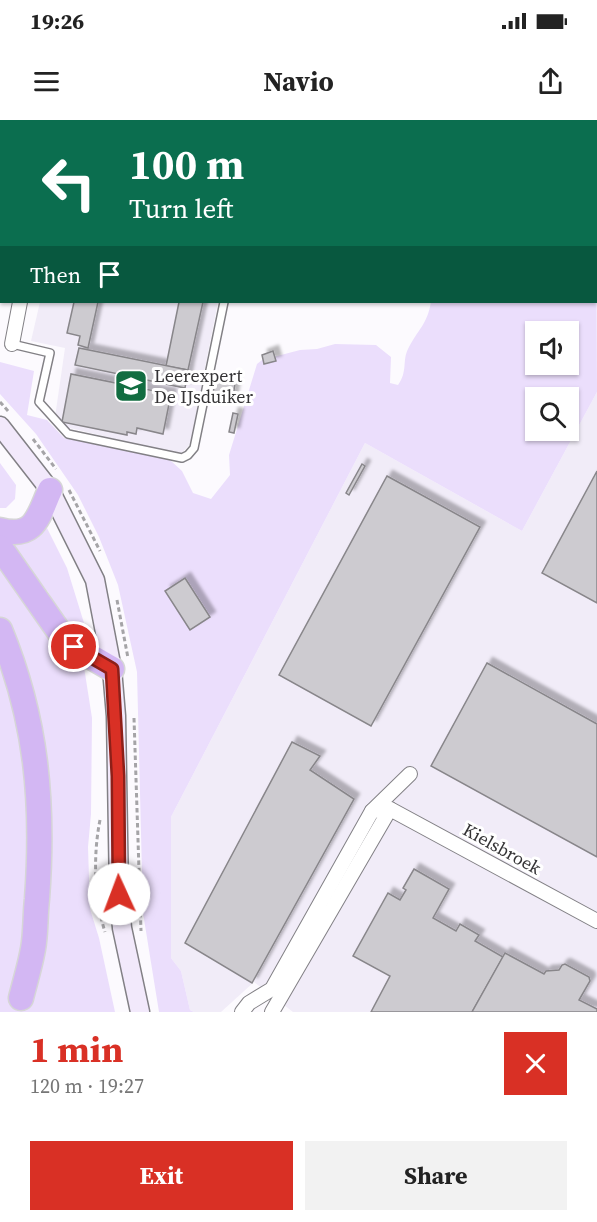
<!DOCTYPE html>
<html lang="en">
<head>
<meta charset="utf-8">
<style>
  :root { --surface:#fff; --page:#f2f2f2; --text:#222; --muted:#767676; --accent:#d93025 }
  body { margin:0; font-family:"Source Serif 4",serif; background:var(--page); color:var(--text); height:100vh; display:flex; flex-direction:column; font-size:22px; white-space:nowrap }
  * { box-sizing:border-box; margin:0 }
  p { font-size:20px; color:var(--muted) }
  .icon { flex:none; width:33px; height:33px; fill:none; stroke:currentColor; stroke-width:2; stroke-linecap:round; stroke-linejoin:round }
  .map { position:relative; height:892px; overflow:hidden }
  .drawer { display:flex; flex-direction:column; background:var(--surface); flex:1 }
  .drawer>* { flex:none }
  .guide { position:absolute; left:0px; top:0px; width:597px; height:183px; box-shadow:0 2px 4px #0004; background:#0b6e4f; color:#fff; overflow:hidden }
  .buttons { position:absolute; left:525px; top:201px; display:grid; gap:12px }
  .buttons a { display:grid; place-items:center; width:54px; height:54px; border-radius:0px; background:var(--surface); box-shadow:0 2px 4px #0004; font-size:30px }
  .pin { position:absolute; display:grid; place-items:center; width:51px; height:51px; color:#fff; margin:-26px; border:3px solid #fff; border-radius:50%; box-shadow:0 2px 6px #0007 }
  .me { position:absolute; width:66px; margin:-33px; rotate:358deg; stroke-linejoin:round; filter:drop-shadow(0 0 4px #0008) }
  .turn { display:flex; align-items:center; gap:21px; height:126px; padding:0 30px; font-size:27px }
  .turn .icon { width:78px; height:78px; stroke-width:2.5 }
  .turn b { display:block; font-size:42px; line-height:51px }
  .then { display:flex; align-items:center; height:57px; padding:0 30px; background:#0003; gap:12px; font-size:22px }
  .round { display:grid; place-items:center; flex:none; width:63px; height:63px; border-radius:0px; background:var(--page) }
  .head { display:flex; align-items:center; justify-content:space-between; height:102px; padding:0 30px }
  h1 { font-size:36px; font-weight:700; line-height:45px; color:var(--accent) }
  .action { display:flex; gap:12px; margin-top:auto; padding:12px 30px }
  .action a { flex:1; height:69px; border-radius:0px; background:var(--accent); color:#fff; font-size:24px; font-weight:700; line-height:69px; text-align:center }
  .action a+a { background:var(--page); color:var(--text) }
  .status { display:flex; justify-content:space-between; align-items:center; height:42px; padding:0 30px; background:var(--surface); direction:ltr }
  .status svg { height:16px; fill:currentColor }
  header { display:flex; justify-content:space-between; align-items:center; height:78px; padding:0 30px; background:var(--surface); font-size:27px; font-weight:700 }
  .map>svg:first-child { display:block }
  .built { fill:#f1ecf8 }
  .green { fill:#ebdefc; fill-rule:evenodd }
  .building { fill:#cdcbd0; stroke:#88868a; stroke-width:1.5; filter:url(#shadow) }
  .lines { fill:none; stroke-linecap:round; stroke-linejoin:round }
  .lane-casing { stroke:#828085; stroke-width:10 }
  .street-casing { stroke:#828085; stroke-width:16 }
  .secondary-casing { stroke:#828085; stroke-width:21 }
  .highway-casing { stroke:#d6d6d7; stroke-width:27 }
  .path { stroke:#a5a4a7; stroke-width:3; stroke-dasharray:4.5 3; stroke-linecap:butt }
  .lane { stroke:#fff; stroke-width:7 }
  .street { stroke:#fff; stroke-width:14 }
  .secondary { stroke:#f2e9fb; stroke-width:18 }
  .highway { stroke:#d3b7f3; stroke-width:24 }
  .route-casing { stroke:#8d1f18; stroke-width:15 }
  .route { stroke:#d93025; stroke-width:10 }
  .labels { text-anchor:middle; stroke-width:6; stroke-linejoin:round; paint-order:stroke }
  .poi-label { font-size:18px; fill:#343335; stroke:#fff; text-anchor:start }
  .street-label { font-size:18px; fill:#343335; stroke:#fff }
</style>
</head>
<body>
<div class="status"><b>19:26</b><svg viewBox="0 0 49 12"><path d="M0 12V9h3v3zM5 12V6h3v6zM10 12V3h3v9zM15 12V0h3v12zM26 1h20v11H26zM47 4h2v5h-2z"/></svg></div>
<header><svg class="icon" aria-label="menu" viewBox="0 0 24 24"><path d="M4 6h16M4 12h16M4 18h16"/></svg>Navio<svg class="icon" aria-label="share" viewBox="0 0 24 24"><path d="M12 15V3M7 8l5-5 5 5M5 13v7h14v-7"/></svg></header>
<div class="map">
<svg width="597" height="892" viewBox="0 0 597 892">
  <defs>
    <filter id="shadow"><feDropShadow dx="5.5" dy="-5.5" stdDeviation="1.5" flood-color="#0004"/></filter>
  </defs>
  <rect width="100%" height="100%" fill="#fcfafe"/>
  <!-- built -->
  <g class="built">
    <polygon points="40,182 218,182 190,324 180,335 54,304 65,228 31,221"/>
    <polygon points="597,272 597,892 293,892 254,862 221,892 194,892 190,890 181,851 171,838 171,697 365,323 522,411"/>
  </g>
  <!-- green -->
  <g class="green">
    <path d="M596,61L597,272L522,411L365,323L171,697V838L181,851L190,890L194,892H159L143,793L137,552L118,465L99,417L78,375L36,314L0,274V242L34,251L27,295L47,300L64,318L170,340L182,351L193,373L211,379L230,355L229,335L257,244L262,240L300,230L317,229L335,224L376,225L391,237L390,263L398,265C408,251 402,241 408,229C418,209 427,205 431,182H596ZM536,212H568V244H536ZM536,278H568V310H536Z"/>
    <polygon points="0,343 16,365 15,379 6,388 0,388"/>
    <polygon points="47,408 67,448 84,503 81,511 76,511 67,505 48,472 12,426 40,416"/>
    <polygon points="0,447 50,522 84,547 92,598 91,694 88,727 90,789 99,818 115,892 0,892"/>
  </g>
  <!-- building -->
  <g class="building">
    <polygon points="0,0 16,0 2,2 1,144"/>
    <polygon points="215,0 304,0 311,2 214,2"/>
    <polygon points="534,0 597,0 597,27 596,2 533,2"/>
    <polygon points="74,182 98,182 88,228 78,225 80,216 67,213"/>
    <polygon points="179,182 203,182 188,250 166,246"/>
    <polygon points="79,228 188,250 185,268 146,260 144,269 171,274 163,314 137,308 136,314 127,312 127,315 62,302 71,254 136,267 138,258 75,245"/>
    <polygon points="273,231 276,241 264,244 262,235"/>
    <polygon points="215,261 235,264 232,283 212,280"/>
    <polygon points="233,293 238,294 234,313 229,312"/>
    <polygon points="362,344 365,346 349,375 346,373"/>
    <polygon points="597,351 597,483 542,453"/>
    <polygon points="387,356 480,407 371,606 279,555"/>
    <polygon points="185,458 210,497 190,510 165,471"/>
    <polygon points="487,543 597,604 597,737 431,646"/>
    <polygon points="292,622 320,636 310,650 354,679 252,863 185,823"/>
    <polygon points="414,749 449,769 433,798 456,811 460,804 479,815 475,821 503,837 472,892 371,892 390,856 353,836 388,773 400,780 406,770 403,768"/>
    <polygon points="505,833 544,854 546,851 559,850 562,845 565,844 589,857 590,861 579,880 597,889 597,892 472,892"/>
  </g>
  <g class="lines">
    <defs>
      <g id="lane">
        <polyline points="0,161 2,162"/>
        <polyline points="12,224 50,233 39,282 68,314 182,338 188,335 194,328 224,182"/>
      </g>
      <g id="street">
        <polyline points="432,0 433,2"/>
        <polyline points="56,2 57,0"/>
        <polyline points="12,224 20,182"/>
        <polyline points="372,691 390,689 597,801"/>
        <polyline points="242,892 249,883 272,869 372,691 410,654"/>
        <polyline points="272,892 390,689"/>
      </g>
      <polyline id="secondary" points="0,306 50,370 95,460 112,549 116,596 119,774 122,808 140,892"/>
      <g id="highway">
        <path d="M0,410C35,419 38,397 50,370"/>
        <polyline points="0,427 60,513 74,527 112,549"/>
        <path d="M0,510C37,600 44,683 37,779C35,796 36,813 33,829C30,846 25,862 21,878"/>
      </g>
    </defs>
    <!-- lane casing -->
    <use href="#lane" class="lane-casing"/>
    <!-- street casing -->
    <use href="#street" class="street-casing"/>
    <!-- secondary casing -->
    <use href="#secondary" class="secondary-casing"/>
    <!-- highway casing -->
    <use href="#highway" class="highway-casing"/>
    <!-- path -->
    <g class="path">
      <polyline points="0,282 9,292"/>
      <polyline points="33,319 56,349"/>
      <polyline points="69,370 100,431"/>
      <polyline points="117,480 128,538"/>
      <polyline points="134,598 141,811"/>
      <path d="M100,700C93,735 94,777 105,812"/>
    </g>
    <!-- lane -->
    <use href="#lane" class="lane"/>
    <!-- street -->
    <use href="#street" class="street"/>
    <!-- secondary -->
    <use href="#secondary" class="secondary"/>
    <!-- highway -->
    <use href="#highway" class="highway"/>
  </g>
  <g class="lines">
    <defs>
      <polyline id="route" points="74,527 112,549 118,656 119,774"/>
    </defs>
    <!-- route casing -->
    <use href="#route" class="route-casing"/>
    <!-- route -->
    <use href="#route" class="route"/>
  </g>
  <!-- icons -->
  <defs>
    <symbol id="school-square" viewBox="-11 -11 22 22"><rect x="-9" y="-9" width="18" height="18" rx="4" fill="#126d41" stroke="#fff"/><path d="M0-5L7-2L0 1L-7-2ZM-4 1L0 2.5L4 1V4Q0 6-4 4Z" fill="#fff"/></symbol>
  </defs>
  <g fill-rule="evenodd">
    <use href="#school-square" x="112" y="247" width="38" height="38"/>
  </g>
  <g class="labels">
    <!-- poi labels -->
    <g class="poi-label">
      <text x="154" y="262">Leerexpert<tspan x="154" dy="21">De IJsduiker</tspan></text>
    </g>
    <!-- street labels -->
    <g class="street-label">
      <text transform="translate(502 729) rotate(29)" y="6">Kielsbroek</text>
    </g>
  </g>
</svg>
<div class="buttons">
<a><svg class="icon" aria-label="sound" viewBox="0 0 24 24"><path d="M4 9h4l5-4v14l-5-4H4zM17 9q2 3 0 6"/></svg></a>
<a><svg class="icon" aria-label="search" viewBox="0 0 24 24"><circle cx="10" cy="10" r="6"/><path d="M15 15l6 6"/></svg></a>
</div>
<div class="pin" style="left:74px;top:527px;background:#d93025"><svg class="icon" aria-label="arrive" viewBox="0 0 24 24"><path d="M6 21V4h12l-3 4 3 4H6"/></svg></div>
<svg class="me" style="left:119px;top:774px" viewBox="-20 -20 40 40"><circle r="19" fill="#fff"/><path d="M0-13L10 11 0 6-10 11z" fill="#d93025"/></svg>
<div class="guide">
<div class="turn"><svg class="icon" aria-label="left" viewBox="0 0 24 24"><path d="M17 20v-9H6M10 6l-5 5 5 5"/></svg><div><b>100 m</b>Turn left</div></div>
<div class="then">Then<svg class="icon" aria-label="arrive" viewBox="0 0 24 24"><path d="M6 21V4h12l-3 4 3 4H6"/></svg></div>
</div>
</div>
<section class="drawer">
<div class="head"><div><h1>1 min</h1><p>120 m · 19:27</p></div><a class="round" style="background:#d93025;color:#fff"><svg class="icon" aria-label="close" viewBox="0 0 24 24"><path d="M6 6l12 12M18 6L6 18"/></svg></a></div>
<div class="action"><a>Exit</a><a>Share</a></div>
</section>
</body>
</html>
